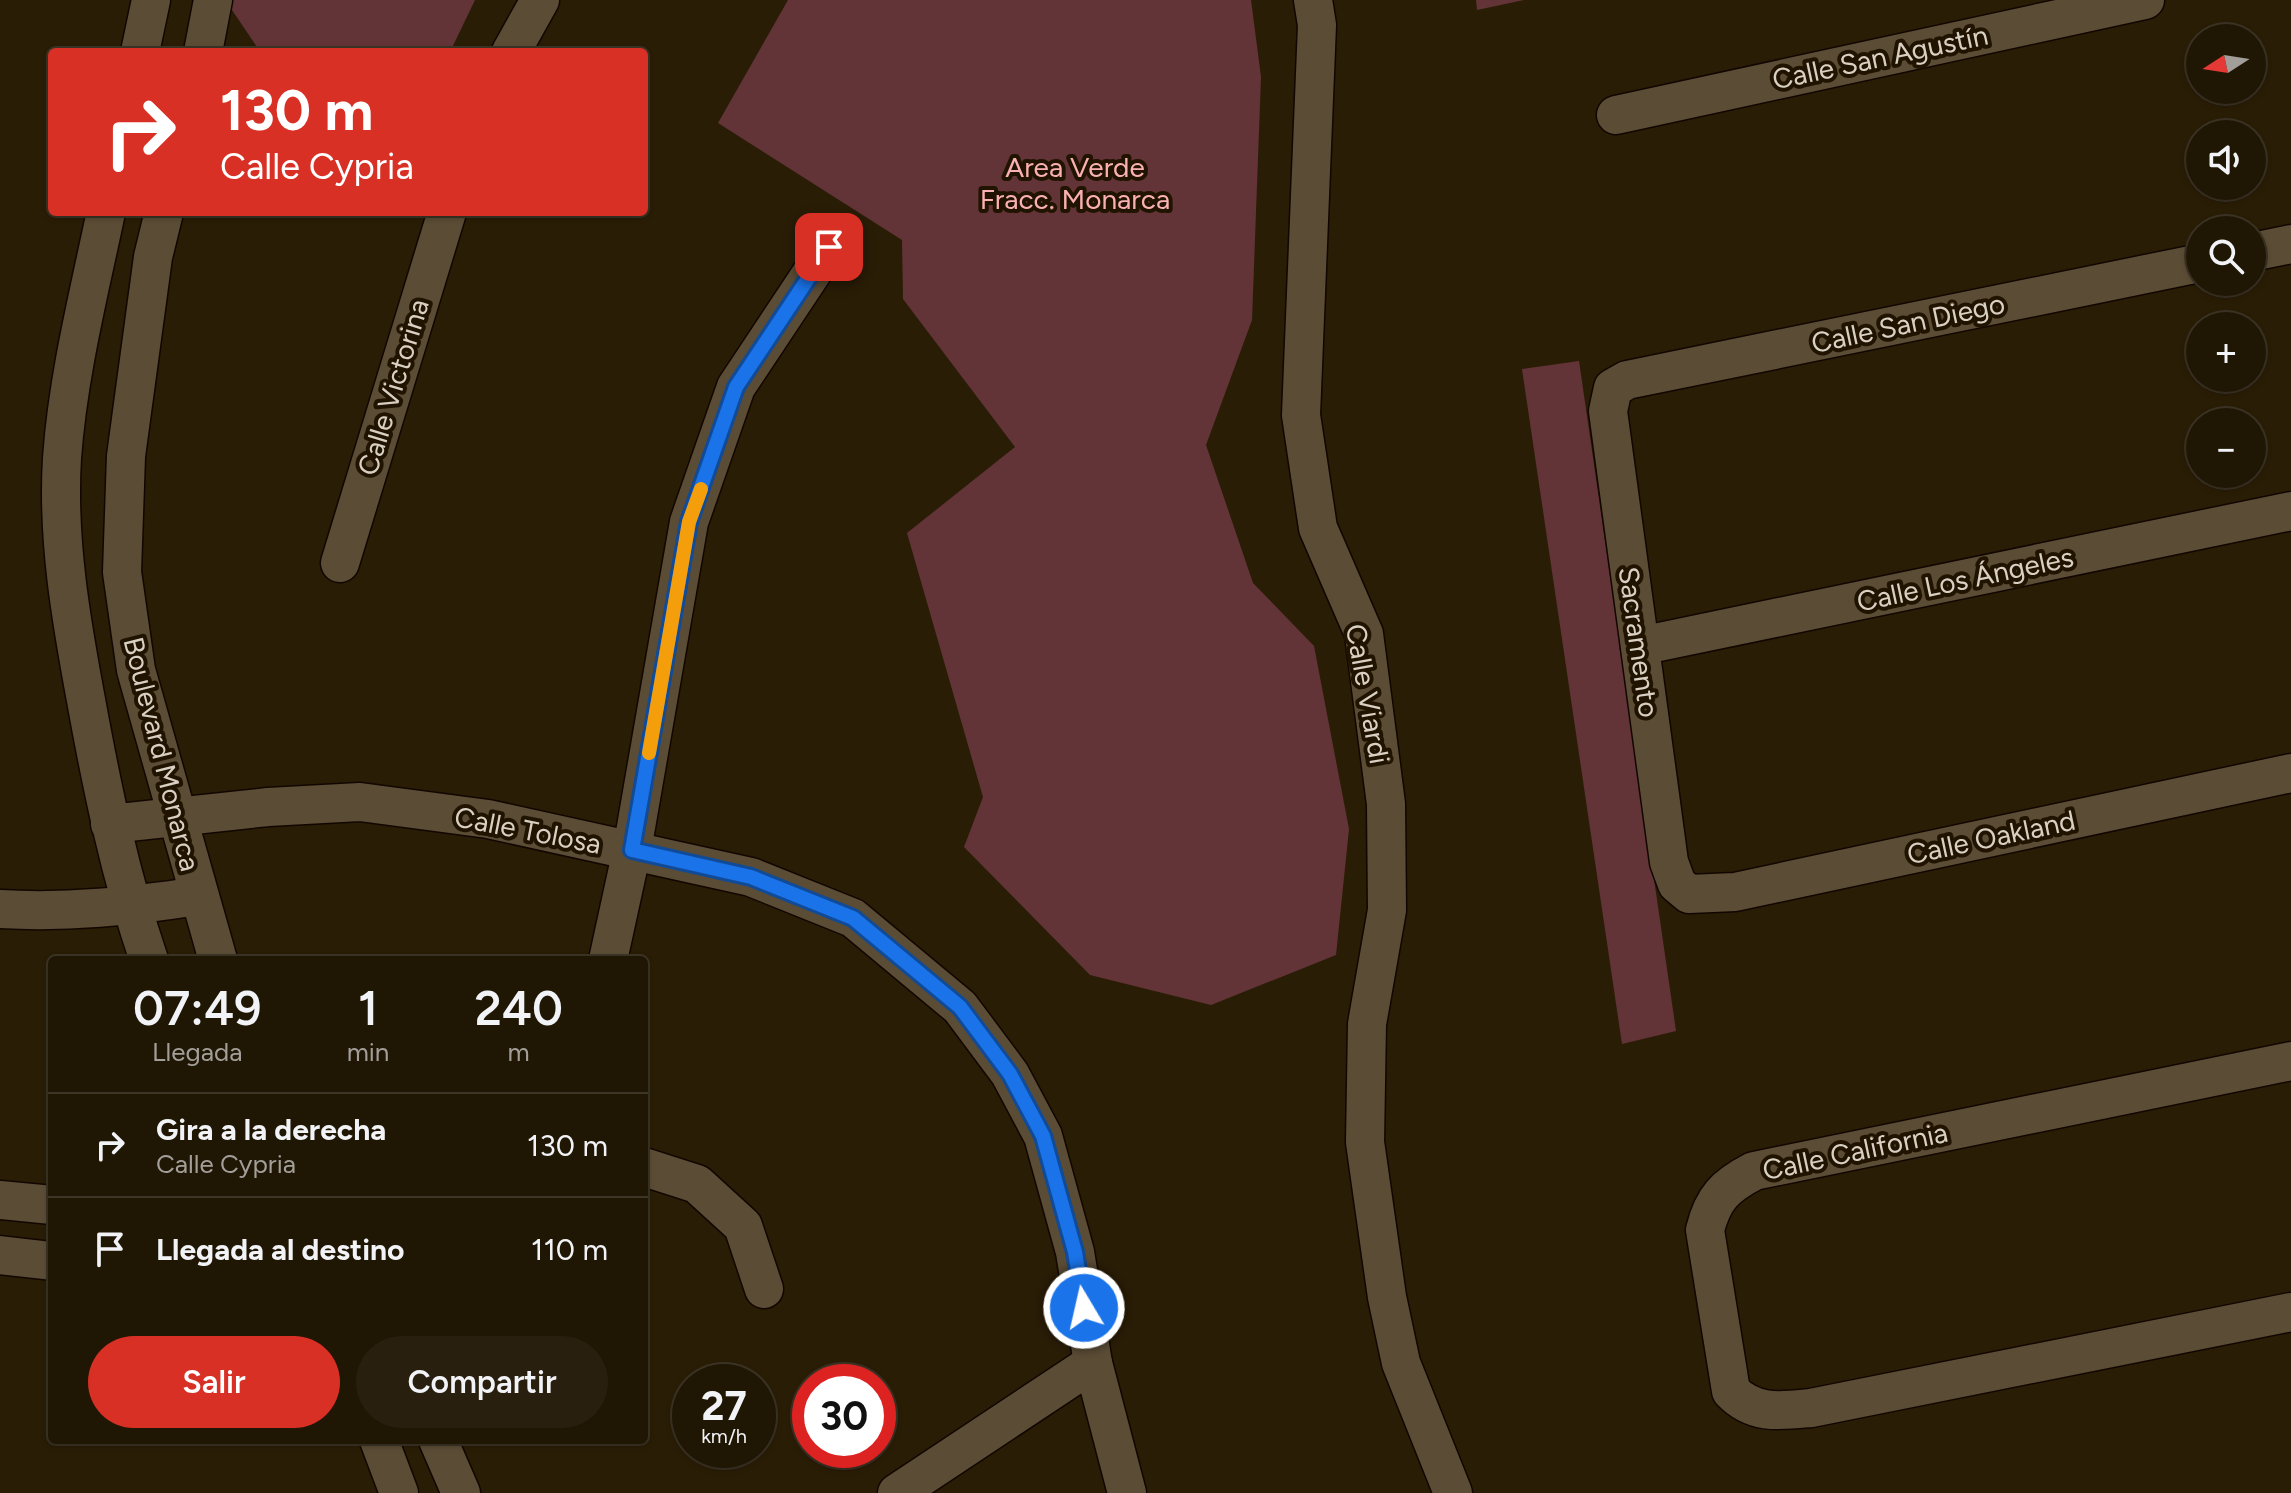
<!DOCTYPE html>
<html lang="es">
<head>
<meta charset="utf-8">
<style>
  :root { --surface:#201604; --page:#281f0e; --text:#f1f3f6; --muted:#a29f9a; --line:#3d3526; --accent:#d93025 }
  body { margin:0; font-family:Figtree,sans-serif; background:var(--page); color:var(--text); height:100vh; display:flex; flex-direction:column; font-size:30px; white-space:nowrap }
  * { box-sizing:border-box; margin:0 }
  p { font-size:26px; color:var(--muted) }
  .icon { flex:none; width:44px; height:44px; fill:none; stroke:currentColor; stroke-width:2; stroke-linecap:round; stroke-linejoin:round }
  .map { position:relative; flex:1; overflow:hidden }
  .sheet { position:absolute; left:48px; top:956px; width:600px; height:488px; display:flex; flex-direction:column; background:var(--surface); border-radius:8px; box-shadow:0 2px 6px #0004,0 0 0 2px var(--line) }
  .sheet>* { flex:none }
  .hud { position:absolute; left:48px; top:48px; width:600px; height:168px; border-radius:8px; box-shadow:0 2px 6px #0004,0 0 0 2px var(--line); background:#d93025; color:#fff; overflow:hidden }
  .needle { width:52px; rotate:258deg }
  .buttons { position:absolute; left:2186px; top:24px; display:grid; gap:16px }
  .buttons a { display:grid; place-items:center; width:80px; height:80px; border-radius:50%; background:var(--surface); box-shadow:0 2px 6px #0004,0 0 0 2px var(--line); font-size:40px }
  .speed { position:absolute; left:672px; top:1364px; display:flex; gap:16px; font-size:40px; font-weight:700; text-align:center }
  .speed>* { display:grid; place-content:center; width:104px; height:104px; border-radius:50%; background:var(--surface); box-shadow:0 2px 6px #0004,0 0 0 2px var(--line); line-height:1 }
  .speed small { font-size:20px; font-weight:400 }
  .speed .limit { border:12px solid #d22; background:#fff; color:#111 }
  .pin { position:absolute; display:grid; place-items:center; width:68px; height:68px; color:#fff; margin:-34px; border-radius:16px; box-shadow:0 4px 12px #0006 }
  .me { position:absolute; width:88px; margin:-44px; rotate:351deg; stroke-linejoin:round; filter:drop-shadow(0 0 6px #0008) }
  .turn { display:flex; align-items:center; gap:28px; height:168px; padding:0 40px; font-size:36px }
  .turn .icon { width:104px; height:104px; stroke-width:2.5 }
  .turn b { display:block; font-size:56px; line-height:68px }
  .eta { display:flex; justify-content:space-evenly; align-items:center; height:136px; text-align:center }
  .eta b { font-size:48px; font-weight:600; line-height:56px }
  .action { display:flex; gap:16px; margin-top:auto; padding:16px 40px }
  .action a { flex:1; height:92px; border-radius:48px; background:var(--accent); color:#fff; font-size:32px; font-weight:600; line-height:92px; text-align:center }
  .action a+a { background:var(--page); color:var(--text) }
  ul { padding:0; list-style:none }
  li { display:flex; align-items:center; gap:24px; height:104px; padding:0 40px; border-top:2px solid var(--line) }
  li div { flex:1 }
  li b { display:block; font-size:30px }
  li em { font-style:normal }
  .map>svg:first-child { display:block }
  .green { fill:#633437 }
  .lines { fill:none; stroke-linecap:round; stroke-linejoin:round }
  .minor-casing { stroke:#120700; stroke-width:41 }
  .minor { stroke:#5b4c35; stroke-width:38 }
  .route-casing { stroke:#114b97; stroke-width:20 }
  .route { stroke:#1a73e8; stroke-width:14 }
  .slow { stroke:#f59e0b; stroke-width:14 }
  .labels { text-anchor:middle; stroke-width:8; stroke-linejoin:round; paint-order:stroke }
  .street-label { font-size:28px; fill:#d9d0c3; stroke:#201400 }
  .park-label { font-size:28px; fill:#fbb0b3; stroke:#201400 }
</style>
</head>
<body>
<div class="map">
<svg width="2291" height="1493" viewBox="0 0 2291 1493">
  <rect width="100%" height="100%" fill="#2a1d06"/>
  <!-- green -->
  <g class="green">
    <polygon points="232,0 475,0 450,52 265,52 259,50 230,7"/>
    <polygon points="788,0 1251,0 1261,77 1252,320 1206,445 1253,583 1314,646 1349,829 1336,955 1211,1005 1090,975 964,847 983,797 907,533 1015,447 903,299 902,240 718,123"/>
    <polygon points="1476,0 1524,0 1477,10"/>
    <polygon points="1579,361 1676,1031 1622,1044 1522,369"/>
  </g>
  <g class="lines">
    <defs>
      <g id="minor">
        <polyline points="1313,0 1317,25 1301,415 1318,528 1364,634 1386,804 1387,910 1367,1024 1365,1142 1387,1297 1401,1363 1453,1493"/>
        <polyline points="140,52 151,0"/>
        <polyline points="203,52 213,0"/>
        <polyline points="511,52 540,0"/>
        <polyline points="1616,115 2145,0"/>
        <path d="M106,212C89,293 68,375 62,458C57,539 71,620 86,700C102,788 120,875 149,960"/>
        <polyline points="164,212 153,257 126,456 122,572 136,670 218,960"/>
        <polyline points="2252,252 2291,244"/>
        <polyline points="2200,263 1627,380 1613,388 1608,411 1669,862 1677,884 1689,894 1735,892 2291,773"/>
        <polyline points="340,563 447,212"/>
        <polyline points="1640,646 2291,511"/>
        <polyline points="110,824 268,807 360,802 488,819 751,877 853,918 960,1007 1010,1074 1043,1136 1075,1252 1093,1363 1127,1493"/>
        <path d="M0,909C67,913 132,906 198,896"/>
        <polyline points="608,960 632,850 689,522 736,387 829,247"/>
        <path d="M2291,1061L1754,1171C1725,1186 1713,1198 1705,1230L1731,1391C1754,1415 1780,1411 1811,1408L2291,1312"/>
        <polyline points="644,1167 697,1184 743,1226 764,1289"/>
        <polyline points="0,1200 52,1205"/>
        <polyline points="0,1255 52,1261"/>
        <polyline points="379,1440 399,1493"/>
        <polyline points="438,1440 461,1493"/>
        <polyline points="897,1493 1093,1363"/>
      </g>
    </defs>
    <!-- minor casing -->
    <use href="#minor" class="minor-casing"/>
    <!-- minor -->
    <use href="#minor" class="minor"/>
  </g>
  <g class="lines">
    <defs>
      <polyline id="route" points="829,247 736,387 689,522 632,850 751,877 853,918 960,1007 1010,1074 1043,1136 1075,1252 1084,1308"/>
    </defs>
    <!-- route casing -->
    <use href="#route" class="route-casing"/>
    <!-- route -->
    <use href="#route" class="route"/>
    <!-- slow -->
    <polyline class="slow" points="649,753 689,522 701,489"/>
  </g>
  <g class="labels">
    <!-- street labels -->
    <g class="street-label">
      <text transform="translate(1880 57) rotate(-12)" y="10">Calle San Agustín</text>
      <text transform="translate(1908 323) rotate(-12)" y="10">Calle San Diego</text>
      <text transform="translate(393 387) rotate(-73)" y="10">Calle Victorina</text>
      <text transform="translate(1965 579) rotate(-12)" y="10">Calle Los Ángeles</text>
      <text transform="translate(1639 642) rotate(82)" y="10">Sacramento</text>
      <text transform="translate(1368 694) rotate(80)" y="10">Calle Viardi</text>
      <text transform="translate(162 754) rotate(76)" y="10">Boulevard Monarca</text>
      <text transform="translate(528 830) rotate(11)" y="10">Calle Tolosa</text>
      <text transform="translate(1991 837) rotate(-12)" y="10">Calle Oakland</text>
      <text transform="translate(1855 1151) rotate(-12)" y="10">Calle California</text>
    </g>
    <!-- park labels -->
    <g class="park-label">
      <text x="1075" y="177">Area Verde<tspan x="1075" dy="32">Fracc. Monarca</tspan></text>
    </g>
  </g>
</svg>
<div class="buttons">
<a><svg class="needle" viewBox="-14 -14 28 28"><path d="M0-13l5 13h-10z" fill="#e53935"/><path d="M0 13l5-13h-10z" fill="#a29f9a"/></svg></a>
<a><svg class="icon" aria-label="sound" viewBox="0 0 24 24"><path d="M4 9h4l5-4v14l-5-4H4zM17 9q2 3 0 6"/></svg></a>
<a><svg class="icon" aria-label="search" viewBox="0 0 24 24"><circle cx="10" cy="10" r="6"/><path d="M15 15l6 6"/></svg></a>
<a>+</a>
<a>−</a>
</div>
<div class="speed"><div>27<small>km/h</small></div><div class="limit">30</div></div>
<div class="pin" style="left:829px;top:247px;background:#d93025"><svg class="icon" aria-label="arrive" viewBox="0 0 24 24"><path d="M6 21V4h12l-3 4 3 4H6"/></svg></div>
<svg class="me" style="left:1084px;top:1308px" viewBox="-20 -20 40 40"><circle r="17" fill="#1a73e8" stroke="#fff" stroke-width="3"/><path d="M0-11L8 9 0 5-8 9z" fill="#fff"/></svg>
<div class="hud">
<div class="turn"><svg class="icon" aria-label="right" viewBox="0 0 24 24"><path d="M7 20v-9h11M14 6l5 5-5 5"/></svg><div><b>130 m</b>Calle Cypria</div></div>
</div>
<section class="sheet">
<div class="eta">
<div><b>07:49</b><p>Llegada</p></div>
<div><b>1</b><p>min</p></div>
<div><b>240</b><p>m</p></div>
</div>
<ul>
<li><svg class="icon" aria-label="right" viewBox="0 0 24 24"><path d="M7 20v-9h11M14 6l5 5-5 5"/></svg><div><b>Gira a la derecha</b><p>Calle Cypria</p></div><em>130 m</em></li>
<li><svg class="icon" aria-label="arrive" viewBox="0 0 24 24"><path d="M6 21V4h12l-3 4 3 4H6"/></svg><div><b>Llegada al destino</b></div><em>110 m</em></li>
</ul>
<div class="action"><a>Salir</a><a>Compartir</a></div>
</section>
</div>
</body>
</html>
